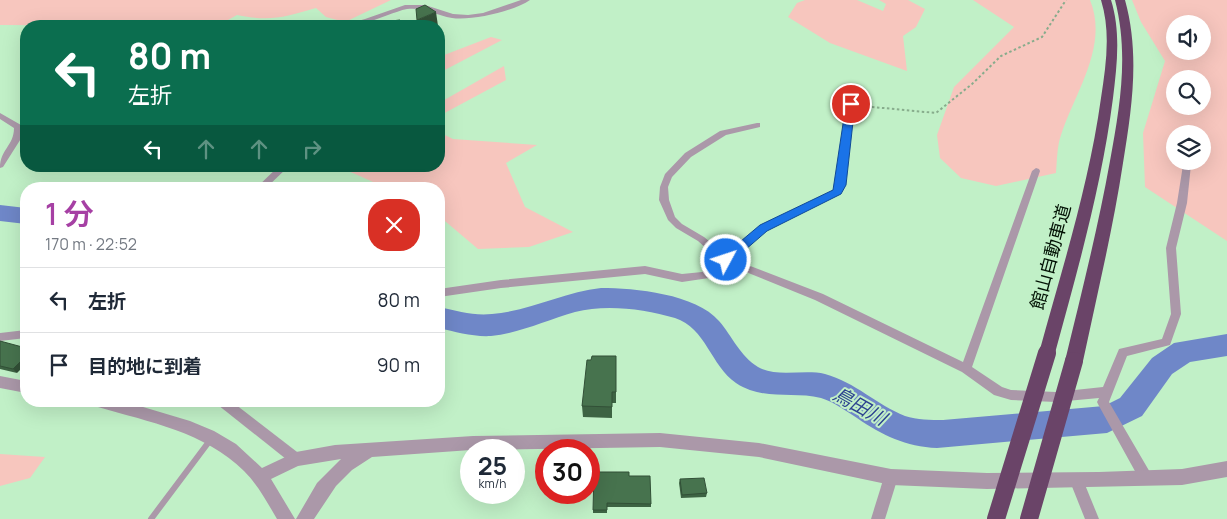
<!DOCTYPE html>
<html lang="ja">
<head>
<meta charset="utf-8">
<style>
  :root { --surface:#fff; --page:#f2f2f3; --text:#1f2937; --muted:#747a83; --line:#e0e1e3; --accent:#a640a4 }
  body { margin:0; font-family:Manrope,"Noto Sans JP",sans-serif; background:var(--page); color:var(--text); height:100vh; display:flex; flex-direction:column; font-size:19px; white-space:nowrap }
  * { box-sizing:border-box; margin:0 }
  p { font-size:16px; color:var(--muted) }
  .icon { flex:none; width:28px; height:28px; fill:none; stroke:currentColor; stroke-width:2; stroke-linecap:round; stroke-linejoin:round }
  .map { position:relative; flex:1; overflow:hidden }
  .panel { position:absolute; left:20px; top:182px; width:425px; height:225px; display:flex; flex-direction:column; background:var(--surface); border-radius:20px; box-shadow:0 5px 20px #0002 }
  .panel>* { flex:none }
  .banner { position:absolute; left:20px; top:20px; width:425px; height:152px; border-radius:20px; box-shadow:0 5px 20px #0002; background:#0b6e4f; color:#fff; overflow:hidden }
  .controls { position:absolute; left:1166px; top:15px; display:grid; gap:10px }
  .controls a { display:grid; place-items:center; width:45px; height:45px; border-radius:50%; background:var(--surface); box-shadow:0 5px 20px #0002; font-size:25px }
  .speed { position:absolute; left:460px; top:439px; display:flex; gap:10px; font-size:25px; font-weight:700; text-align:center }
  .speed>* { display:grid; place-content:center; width:65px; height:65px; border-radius:50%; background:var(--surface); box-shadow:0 5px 20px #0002; line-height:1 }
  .speed small { font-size:12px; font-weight:400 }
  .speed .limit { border:8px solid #d22; background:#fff; color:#111 }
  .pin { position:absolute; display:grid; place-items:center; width:42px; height:42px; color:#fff; margin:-21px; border:2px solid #fff; border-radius:50%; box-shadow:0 1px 5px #0007 }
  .me { position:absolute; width:55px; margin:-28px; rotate:50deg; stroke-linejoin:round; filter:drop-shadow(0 0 4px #0008) }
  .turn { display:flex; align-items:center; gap:18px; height:105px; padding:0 25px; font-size:22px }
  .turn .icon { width:65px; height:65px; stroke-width:2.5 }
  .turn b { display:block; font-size:35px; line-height:42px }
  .lanes { display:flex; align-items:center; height:48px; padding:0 25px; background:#0003; justify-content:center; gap:25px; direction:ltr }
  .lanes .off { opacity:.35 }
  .round { display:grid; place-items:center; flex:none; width:52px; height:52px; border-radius:20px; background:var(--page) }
  .head { display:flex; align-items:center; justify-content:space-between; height:85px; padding:0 25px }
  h1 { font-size:30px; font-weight:600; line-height:38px; color:var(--accent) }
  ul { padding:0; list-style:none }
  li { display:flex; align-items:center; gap:15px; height:65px; padding:0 25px; border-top:1px solid var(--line) }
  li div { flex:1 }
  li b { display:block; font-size:19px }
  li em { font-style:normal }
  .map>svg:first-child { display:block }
  .green { fill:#f7c6be; fill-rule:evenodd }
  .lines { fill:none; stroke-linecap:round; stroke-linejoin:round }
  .river { fill:#6f87c8; fill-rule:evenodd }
  .path { stroke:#87ac8c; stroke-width:2; stroke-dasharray:2.5 2.5; stroke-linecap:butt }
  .service { stroke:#ab98a9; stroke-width:6 }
  .minor { fill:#ab98a9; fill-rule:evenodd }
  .tertiary { fill:#ab98a9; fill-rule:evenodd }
  .motorway { fill:#6a4468; fill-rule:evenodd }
  .motorway-bridge { stroke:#6a4468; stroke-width:18 }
  .wall { fill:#3d6343 }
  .shaded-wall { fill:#325037 }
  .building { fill:#47734e; stroke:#325037 }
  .route { fill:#1a73e8; stroke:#114b97 }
  .labels { text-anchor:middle; stroke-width:4; stroke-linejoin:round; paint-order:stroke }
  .street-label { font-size:18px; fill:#021104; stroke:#c1f0c7 }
  .water-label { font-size:19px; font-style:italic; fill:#2c4290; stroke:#c1f0c7 }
</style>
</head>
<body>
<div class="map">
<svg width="1227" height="519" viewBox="0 0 1227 519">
  <rect width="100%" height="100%" fill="#c1f0c7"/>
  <!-- green -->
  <g class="green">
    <path d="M0,0H391L345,22L326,17L316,8C283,17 272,22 237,15L217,26L0,25Z"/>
    <polygon points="805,0 857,0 883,11 886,4 879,0 908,0 925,9 916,27 903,36 907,71 830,43 788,17 797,3"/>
    <path d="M973,0H1090C1109,46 1075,92 1061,135C1057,146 1057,161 1056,173L996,186L961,178L940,158L937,135L954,87L1014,27Z"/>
    <path d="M1132,0H1227V241L1145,187L1143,133L1165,61L1141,22ZM1175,24H1202V51H1175ZM1175,79H1202V106H1175ZM1175,134H1202V161H1175Z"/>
    <polygon points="491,37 502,40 439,73 439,57"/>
    <polygon points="504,66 506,80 439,116 439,103"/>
    <polygon points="439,132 453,139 537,145 506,163 525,207 573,232 529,247 478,249 439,216 439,189 389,189 337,166 439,166"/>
    <polygon points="0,454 45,457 30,478 0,486"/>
  </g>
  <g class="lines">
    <!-- river -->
    <g class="river">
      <polygon points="0,205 26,208 26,224 0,221"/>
      <path d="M601,288C635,288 696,294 719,321C732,336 740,356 758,367C776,378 804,369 825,374C855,382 877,405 905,416C917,420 931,420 943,420L1104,406L1120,398L1152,358L1174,343L1227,334V356L1190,362L1172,374L1142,416L1107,433L937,448C906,447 882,435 857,418C846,411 834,402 821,398C792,391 763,401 736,383C711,366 706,328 675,318C644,309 606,304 575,312C547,320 520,333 491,336C473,337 456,332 439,328V307C457,311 474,316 492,314C530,311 564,292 601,288Z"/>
    </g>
    <!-- path -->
    <polyline class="path" points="862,106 936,113 972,84 1001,56 1042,37 1066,0"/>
    <!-- service -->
    <polyline class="service" points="151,519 211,439"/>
    <!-- minor -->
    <g class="minor">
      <path d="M521,0H530C514,11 472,21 452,18C436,15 424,7 407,9C401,10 394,13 388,15C372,21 357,27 340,26L365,19L405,5H425L453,14L468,15L483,13Z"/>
      <polygon points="848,102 851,102 855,104 844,185 840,194 767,230 732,259 823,294 963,362 1032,171 1036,168 1039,169 1040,171 972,367 1002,387 1011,390 1056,392 1103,387 1119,349 1162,339 1171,314 1166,248 1177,203 1183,165 1184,163 1190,163 1191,165 1187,203 1176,248 1181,314 1170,345 1127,356 1109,402 1151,474 1153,478 1151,482 1146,484 1141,482 1099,406 1097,402 1099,398 1056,402 1011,400 994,395 962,372 815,300 726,264 709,278 682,282 645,274 501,288 439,297 439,289 501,280 645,266 682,274 702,272 718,259 698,241 676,228 668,220 659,200 660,187 665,174 685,153 720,131 757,123 760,123 760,127 726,135 691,157 672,177 668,187 669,200 675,217 682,224 704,237 725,254 761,226 833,190 836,185"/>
      <path d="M0,113L21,125L22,137L3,167L0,168C0,149 14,146 14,128L0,119Z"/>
      <polygon points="279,166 289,166 265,189 255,189"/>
      <polygon points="26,330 26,338 0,341 0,333"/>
      <polygon points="216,401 231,401 301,455 302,459 301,463 296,465 291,463 218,405"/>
      <polygon points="891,471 896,473 898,477 885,519 871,519 884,477 886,473"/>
      <polygon points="1076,473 1081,475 1099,519 1085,519 1069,479 1071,475"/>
    </g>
    <!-- tertiary -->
    <g class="tertiary">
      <polygon points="0,376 26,381 26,393 0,388"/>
      <path d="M91,401H123L190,421L214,431L236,444L262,468L296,452L335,445L473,436L660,433L759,443L891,469L987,473L1099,472L1182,469L1227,461V477L1182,485L987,489L891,485L759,457L660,447L471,450L372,457L352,470L336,486L314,519H296L317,483L341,459L298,466L271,479L295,519H277C267,502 258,485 244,471C205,432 149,422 98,407L93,406Z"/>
    </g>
    <!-- motorway -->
    <g class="motorway">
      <path d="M1101,0H1111C1121,32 1117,65 1113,98C1102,184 1078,269 1055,353L1053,358L1047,360L1041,358L1039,353C1062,269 1089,185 1101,98C1106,65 1111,32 1101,0Z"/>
      <path d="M1115,0H1125C1140,54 1132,108 1123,163C1113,229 1097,295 1083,361L1080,366L1074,368L1068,366L1065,361C1081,295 1098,228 1110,161C1120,107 1129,54 1115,0Z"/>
    </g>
    <!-- motorway-bridge -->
    <g class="motorway-bridge">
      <polyline points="996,519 1047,353"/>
      <polyline points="1029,519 1074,361"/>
    </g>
  </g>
  <!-- wall -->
  <g class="wall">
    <polygon points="0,341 17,373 0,369"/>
    <polygon points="616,356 616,403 612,403 612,418 583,417 582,406 591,360"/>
    <polygon points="629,476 651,504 651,507 607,507 607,513 593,513 593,510"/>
    <polygon points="680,479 707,493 706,497 681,498 679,483"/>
  </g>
  <!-- shaded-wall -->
  <g class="shaded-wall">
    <polygon points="436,12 438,26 418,26 417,20"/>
    <polygon points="26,356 26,364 17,373 13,369"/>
  </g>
  <!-- building -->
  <g class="building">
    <polygon points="425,5 436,12 417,20 416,9"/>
    <polygon points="400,20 401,24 396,26 304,26 312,22 356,25"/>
    <polygon points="0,341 26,348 26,356 13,369 0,366"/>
    <polygon points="592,356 616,356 616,392 612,392 612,407 582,406 587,360 591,360"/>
    <polygon points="594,472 629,472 629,476 650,476 651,504 607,503 607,510 593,510"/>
    <polygon points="704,478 707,493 682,495 680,479"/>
  </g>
  <!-- route -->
  <polygon class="route" points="851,102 855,104 846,185 841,194 767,231 730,263 722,263 722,257 760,225 833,190 846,104"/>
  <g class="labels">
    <!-- street labels -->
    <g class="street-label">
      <text transform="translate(1051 257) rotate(-75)" y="6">館山自動車道</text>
    </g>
    <!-- water labels -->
    <g class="water-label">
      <text transform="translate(860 406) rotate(29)" y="7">鳥田川</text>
    </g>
  </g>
</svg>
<div class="controls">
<a><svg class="icon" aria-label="sound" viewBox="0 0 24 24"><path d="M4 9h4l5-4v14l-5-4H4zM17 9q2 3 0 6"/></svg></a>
<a><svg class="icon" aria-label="search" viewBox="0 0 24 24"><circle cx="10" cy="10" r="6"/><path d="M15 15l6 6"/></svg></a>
<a><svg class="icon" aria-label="layers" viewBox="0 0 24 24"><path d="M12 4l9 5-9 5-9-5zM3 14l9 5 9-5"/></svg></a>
</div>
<div class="speed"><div>25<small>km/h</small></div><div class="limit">30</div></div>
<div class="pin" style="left:851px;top:104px;background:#d93025"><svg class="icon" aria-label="arrive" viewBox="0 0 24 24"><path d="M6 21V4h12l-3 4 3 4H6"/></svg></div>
<svg class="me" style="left:726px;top:260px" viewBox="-20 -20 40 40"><circle r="17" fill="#1a73e8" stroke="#fff" stroke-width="3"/><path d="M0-11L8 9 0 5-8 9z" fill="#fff"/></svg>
<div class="banner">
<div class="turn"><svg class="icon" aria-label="left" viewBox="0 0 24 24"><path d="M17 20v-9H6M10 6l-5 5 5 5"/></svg><div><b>80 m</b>左折</div></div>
<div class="lanes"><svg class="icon" aria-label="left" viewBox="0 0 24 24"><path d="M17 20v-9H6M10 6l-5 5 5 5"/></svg><svg class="icon off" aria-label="ahead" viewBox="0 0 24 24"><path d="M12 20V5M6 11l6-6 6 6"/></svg><svg class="icon off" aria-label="ahead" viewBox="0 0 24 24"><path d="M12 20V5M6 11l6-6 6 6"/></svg><svg class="icon off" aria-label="right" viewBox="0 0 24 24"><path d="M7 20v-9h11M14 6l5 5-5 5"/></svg></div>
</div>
<section class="panel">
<div class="head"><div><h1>1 分</h1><p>170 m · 22:52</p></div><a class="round" style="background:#d93025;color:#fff"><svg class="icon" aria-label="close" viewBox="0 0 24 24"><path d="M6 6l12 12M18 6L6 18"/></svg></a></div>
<ul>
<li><svg class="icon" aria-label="left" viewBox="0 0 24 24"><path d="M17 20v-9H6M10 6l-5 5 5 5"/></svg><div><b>左折</b></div><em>80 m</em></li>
<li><svg class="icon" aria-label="arrive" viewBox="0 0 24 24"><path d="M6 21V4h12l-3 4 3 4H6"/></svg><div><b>目的地に到着</b></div><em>90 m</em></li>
</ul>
</section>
</div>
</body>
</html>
